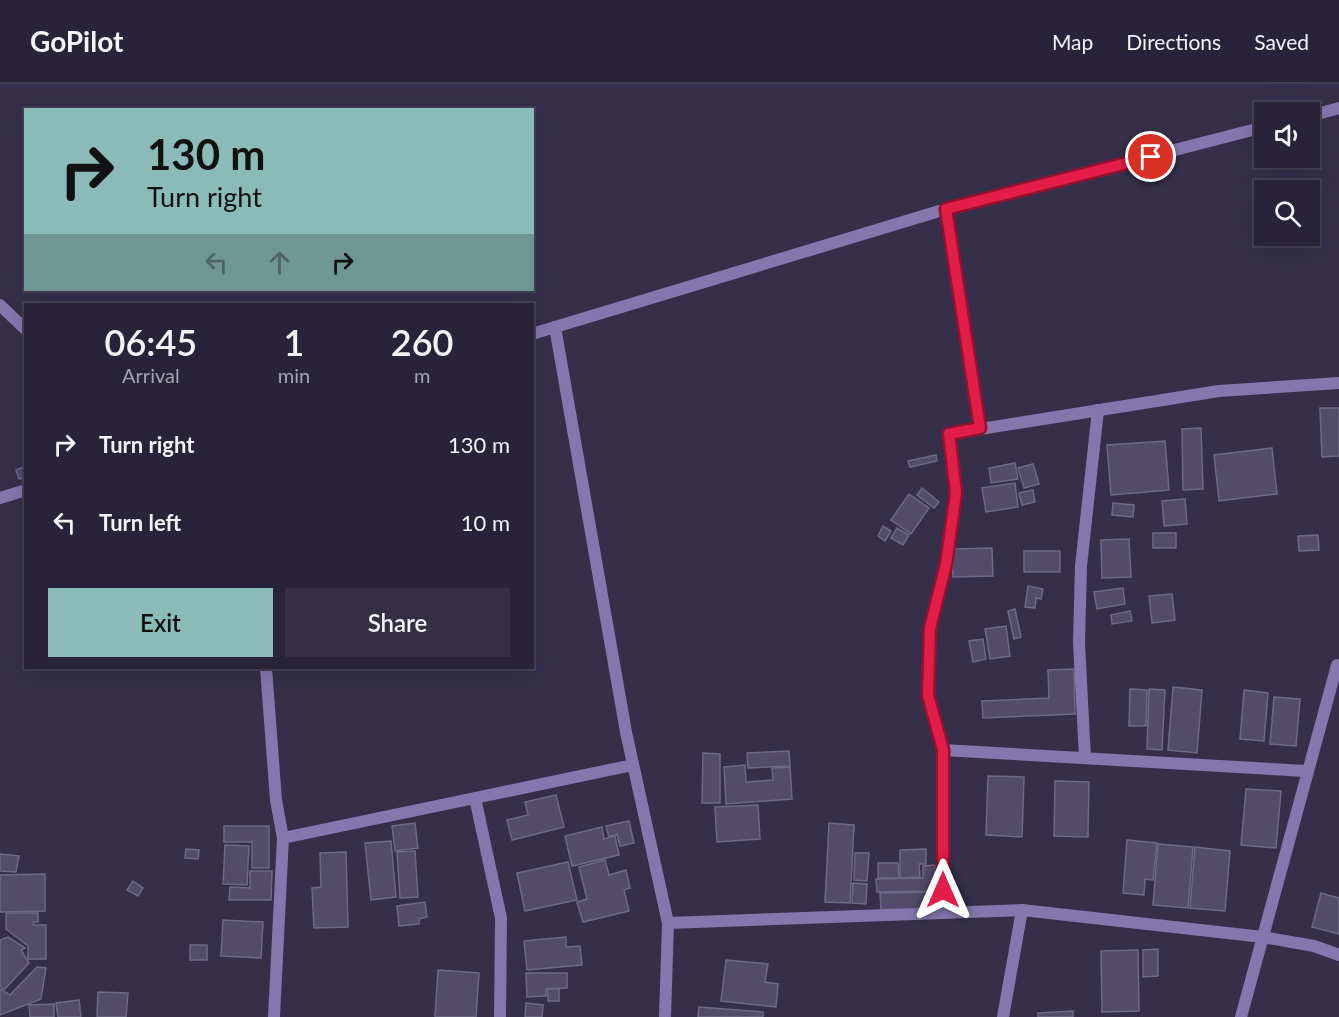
<!DOCTYPE html>
<html lang="en">
<head>
<meta charset="utf-8">
<style>
  :root { --surface:#282338; --page:#342f43; --text:#f1f3f6; --muted:#a5a4ae; --line:#444053; --accent:#8bbbb9 }
  body { margin:0; font-family:Lato,sans-serif; background:var(--page); color:var(--text); height:100vh; display:flex; flex-direction:column; font-size:22px; white-space:nowrap }
  * { box-sizing:border-box; margin:0 }
  p { font-size:20px; color:var(--muted) }
  .icon { flex:none; width:33px; height:33px; fill:none; stroke:currentColor; stroke-width:2; stroke-linecap:round; stroke-linejoin:round }
  .map { position:relative; flex:1; overflow:hidden }
  .side { position:absolute; left:24px; top:219px; width:510px; height:366px; display:flex; flex-direction:column; background:var(--surface); border-radius:0px; box-shadow:0 6px 24px #0002,0 0 0 2px var(--line) }
  .side>* { flex:none }
  .top-card { position:absolute; left:24px; top:24px; width:510px; height:183px; border-radius:0px; box-shadow:0 6px 24px #0002,0 0 0 2px var(--line); background:#8bbbb9; color:#111; overflow:hidden }
  .fabs { position:absolute; left:1254px; top:18px; display:grid; gap:12px }
  .fabs a { display:grid; place-items:center; width:66px; height:66px; border-radius:0px; background:var(--surface); box-shadow:0 6px 24px #0002,0 0 0 2px var(--line); font-size:30px }
  .pin { position:absolute; display:grid; place-items:center; width:51px; height:51px; color:#fff; margin:-26px; border:3px solid #fff; border-radius:50%; box-shadow:0 2px 6px #0007 }
  .me { position:absolute; width:66px; margin:-33px; rotate:0deg; stroke-linejoin:round; filter:drop-shadow(0 0 4px #0008) }
  .turn { display:flex; align-items:center; gap:21px; height:126px; padding:0 24px; font-size:27px }
  .turn .icon { width:78px; height:78px; stroke-width:2.5 }
  .turn b { display:block; font-size:42px; line-height:51px }
  .lanes { display:flex; align-items:center; height:57px; padding:0 24px; background:#0003; justify-content:center; gap:30px; direction:ltr }
  .lanes .off { opacity:.35 }
  .eta { display:flex; justify-content:space-evenly; align-items:center; height:102px; text-align:center }
  .eta b { font-size:36px; font-weight:600; line-height:42px }
  .cta { display:flex; gap:12px; margin-top:auto; padding:12px 24px }
  .cta a { flex:1; height:69px; border-radius:0px; background:var(--accent); color:#111; font-size:24px; font-weight:600; line-height:69px; text-align:center }
  .cta a+a { background:var(--page); color:var(--text) }
  ul { padding:0; list-style:none }
  li { display:flex; align-items:center; gap:18px; height:78px; padding:0 24px }
  li div { flex:1 }
  li b { display:block; font-size:22px }
  li em { font-style:normal }
  header { display:flex; align-items:center; gap:36px; box-sizing:border-box; height:84px; padding:0 30px; background:var(--surface); border-bottom:2px solid var(--line) }
  header strong { font-size:28px }
  nav { display:flex; gap:33px; margin-inline-start:auto; font-size:21px }
  .map>svg:first-child { display:block }
  .building { fill:#524b69; stroke:#6e6887; stroke-width:1.5 }
  .lines { fill:none; stroke-linecap:round; stroke-linejoin:round }
  .minor { stroke:#8377ad; stroke-width:12 }
  .route-casing { stroke:#92132f; stroke-width:15 }
  .route { stroke:#e11d48; stroke-width:10 }
</style>
</head>
<body>
<header>
<strong>GoPilot</strong>
<nav><a>Map</a><a>Directions</a><a>Saved</a></nav>
</header>
<div class="map">
<svg width="1339" height="933" viewBox="0 0 1339 933">
  <rect width="100%" height="100%" fill="#352f4a"/>
  <!-- building -->
  <g class="building">
    <polygon points="1320,324 1339,324 1339,372 1322,373"/>
    <polygon points="1201,344 1203,405 1183,406 1182,345"/>
    <polygon points="1165,357 1169,406 1111,411 1107,361"/>
    <polygon points="1272,364 1277,410 1219,417 1214,371"/>
    <polygon points="936,371 937,377 910,383 908,377"/>
    <polygon points="1015,379 1018,395 991,399 989,384"/>
    <polygon points="1033,380 1039,400 1024,404 1018,384"/>
    <polygon points="26,382 26,393 19,395 16,386"/>
    <polygon points="1015,399 1018,423 986,428 982,404"/>
    <polygon points="922,404 939,418 934,424 917,411"/>
    <polygon points="1033,406 1035,418 1022,421 1019,409"/>
    <polygon points="909,410 929,424 911,450 891,436"/>
    <polygon points="1185,415 1187,440 1164,442 1162,417"/>
    <polygon points="1113,419 1134,421 1133,433 1112,431"/>
    <polygon points="883,442 891,447 885,457 878,452"/>
    <polygon points="897,444 909,451 903,461 891,454"/>
    <rect x="1153" y="449" width="23" height="15"/>
    <polygon points="1318,451 1319,466 1299,467 1298,452"/>
    <polygon points="1129,455 1131,493 1102,494 1101,456"/>
    <polygon points="992,464 993,492 953,493 952,465"/>
    <rect x="1024" y="467" width="36" height="21"/>
    <polygon points="1028,502 1043,505 1041,515 1036,514 1035,524 1025,523"/>
    <polygon points="1123,504 1125,520 1097,525 1094,508"/>
    <polygon points="1172,510 1175,536 1152,539 1149,512"/>
    <polygon points="1015,525 1021,553 1014,555 1008,527"/>
    <polygon points="1130,527 1132,537 1112,540 1111,531"/>
    <polygon points="1006,542 1010,572 990,575 985,545"/>
    <polygon points="983,555 986,575 973,578 969,557"/>
    <polygon points="1074,585 1075,630 983,634 982,617 1049,614 1048,586"/>
    <polygon points="1173,603 1202,606 1197,669 1168,666"/>
    <polygon points="1130,605 1147,606 1146,642 1129,642"/>
    <polygon points="1149,605 1165,606 1162,666 1147,665"/>
    <polygon points="1244,606 1268,609 1264,657 1240,655"/>
    <polygon points="1274,613 1300,615 1296,662 1270,660"/>
    <polygon points="789,667 790,682 748,684 747,669"/>
    <polygon points="703,669 720,670 720,719 702,719"/>
    <polygon points="745,681 746,698 773,696 772,684 790,683 792,715 726,720 724,683"/>
    <polygon points="988,692 1024,693 1022,753 986,751"/>
    <polygon points="1055,697 1089,698 1088,753 1054,752"/>
    <polygon points="1246,705 1281,707 1276,764 1241,761"/>
    <polygon points="556,711 564,743 512,756 507,736 528,731 525,718"/>
    <polygon points="758,721 760,755 717,758 715,723"/>
    <polygon points="629,737 634,759 620,762 617,750 609,753 606,742"/>
    <polygon points="415,739 418,764 395,767 392,742"/>
    <polygon points="829,739 854,741 850,819 825,818"/>
    <polygon points="224,742 269,742 269,784 252,784 252,758 224,758"/>
    <polygon points="602,743 604,755 615,752 619,771 572,782 565,752"/>
    <polygon points="1127,756 1157,759 1153,796 1145,795 1144,811 1123,809"/>
    <polygon points="391,757 396,813 371,816 365,759"/>
    <polygon points="1158,760 1193,763 1188,824 1153,821"/>
    <polygon points="225,761 249,762 247,801 223,800"/>
    <polygon points="1195,763 1230,767 1225,827 1190,824"/>
    <polygon points="186,765 199,766 198,775 185,774"/>
    <polygon points="926,765 926,780 919,780 920,793 900,794 900,766"/>
    <polygon points="415,767 418,813 400,814 397,768"/>
    <polygon points="346,768 348,843 314,844 312,804 321,803 320,769"/>
    <polygon points="855,769 869,769 867,797 854,796"/>
    <polygon points="0,770 19,772 16,788 0,787"/>
    <polygon points="605,776 609,791 626,786 630,804 624,806 629,827 583,838 577,818 587,815 579,783"/>
    <polygon points="568,778 577,816 525,827 517,789"/>
    <polygon points="878,779 898,779 899,794 878,794"/>
    <polygon points="935,781 935,807 877,808 876,795 923,794 923,782"/>
    <polygon points="250,787 272,787 271,816 229,816 230,803 250,804"/>
    <polygon points="45,790 45,827 0,828 0,791"/>
    <polygon points="133,797 143,804 138,812 127,806"/>
    <polygon points="853,799 867,800 866,820 852,819"/>
    <polygon points="930,808 931,826 881,827 880,809"/>
    <polygon points="1321,809 1339,814 1339,850 1312,843"/>
    <polygon points="425,818 427,833 419,835 419,840 399,842 397,822"/>
    <polygon points="6,829 38,829 38,838 33,838 34,841 46,841 46,875 28,875 28,862 6,845"/>
    <polygon points="223,836 263,838 261,874 221,872"/>
    <polygon points="8,853 25,864 21,866 29,879 4,906 0,902 0,856"/>
    <polygon points="566,853 566,863 580,862 582,881 527,886 524,857"/>
    <rect x="190" y="861" width="17" height="15"/>
    <polygon points="1158,865 1158,892 1143,893 1143,866"/>
    <polygon points="1138,866 1139,927 1102,928 1101,867"/>
    <polygon points="726,876 768,880 765,898 778,900 776,923 721,917"/>
    <polygon points="37,883 46,884 41,915 0,931 0,905 10,911"/>
    <polygon points="438,886 479,889 476,933 435,933"/>
    <polygon points="526,889 567,889 567,904 546,905 546,912 527,913"/>
    <rect x="548" y="905" width="11" height="12"/>
    <polygon points="98,908 128,909 126,933 97,933"/>
    <polygon points="79,916 81,933 58,933 56,919"/>
    <polygon points="526,919 543,921 542,933 525,933"/>
    <polygon points="54,920 54,933 30,933 29,921"/>
    <polygon points="699,923 763,928 763,933 698,933"/>
    <polygon points="1073,927 1073,933 1038,933 1038,929"/>
  </g>
  <g class="lines">
    <!-- minor -->
    <g class="minor">
      <polyline points="1310,32 1339,24"/>
      <polyline points="946,125 980,344"/>
      <polyline points="0,221 26,246"/>
      <polyline points="555,243 626,648 668,839 665,933"/>
      <polyline points="532,250 946,125 1264,43"/>
      <polyline points="0,414 26,406"/>
      <polyline points="266,584 276,716 283,754 274,933"/>
      <polyline points="943,666 928,611 930,544 946,480 956,409 949,350 1219,307 1339,299"/>
      <polyline points="1085,674 1079,559 1081,482 1098,326"/>
      <polyline points="283,754 475,714"/>
      <polyline points="943,829 943,666 1306,687"/>
      <polyline points="668,839 1022,826 1263,853 1314,862 1339,871"/>
      <polyline points="500,933 501,834 475,714 633,681"/>
      <polyline points="1003,933 1022,826"/>
      <polyline points="1241,933 1337,581"/>
    </g>
  </g>
  <g class="lines">
    <defs>
      <polyline id="route" points="943,806 943,666 928,611 930,544 946,480 956,409 949,350 980,344 946,125 1151,73"/>
    </defs>
    <!-- route casing -->
    <use href="#route" class="route-casing"/>
    <!-- route -->
    <use href="#route" class="route"/>
  </g>
</svg>
<div class="fabs">
<a><svg class="icon" aria-label="sound" viewBox="0 0 24 24"><path d="M4 9h4l5-4v14l-5-4H4zM17 9q2 3 0 6"/></svg></a>
<a><svg class="icon" aria-label="search" viewBox="0 0 24 24"><circle cx="10" cy="10" r="6"/><path d="M15 15l6 6"/></svg></a>
</div>
<div class="pin" style="left:1151px;top:73px;background:#d93025"><svg class="icon" aria-label="arrive" viewBox="0 0 24 24"><path d="M6 21V4h12l-3 4 3 4H6"/></svg></div>
<svg class="me" style="left:943px;top:806px" viewBox="-20 -20 40 40"><path d="M0-17L14 15 0 8-14 15z" fill="#e11d48" stroke="#fff" stroke-width="4"/></svg>
<div class="top-card">
<div class="turn"><svg class="icon" aria-label="right" viewBox="0 0 24 24"><path d="M7 20v-9h11M14 6l5 5-5 5"/></svg><div><b>130 m</b>Turn right</div></div>
<div class="lanes"><svg class="icon off" aria-label="left" viewBox="0 0 24 24"><path d="M17 20v-9H6M10 6l-5 5 5 5"/></svg><svg class="icon off" aria-label="ahead" viewBox="0 0 24 24"><path d="M12 20V5M6 11l6-6 6 6"/></svg><svg class="icon" aria-label="right" viewBox="0 0 24 24"><path d="M7 20v-9h11M14 6l5 5-5 5"/></svg></div>
</div>
<section class="side">
<div class="eta">
<div><b>06:45</b><p>Arrival</p></div>
<div><b>1</b><p>min</p></div>
<div><b>260</b><p>m</p></div>
</div>
<ul>
<li><svg class="icon" aria-label="right" viewBox="0 0 24 24"><path d="M7 20v-9h11M14 6l5 5-5 5"/></svg><div><b>Turn right</b></div><em>130 m</em></li>
<li><svg class="icon" aria-label="left" viewBox="0 0 24 24"><path d="M17 20v-9H6M10 6l-5 5 5 5"/></svg><div><b>Turn left</b></div><em>10 m</em></li>
</ul>
<div class="cta"><a>Exit</a><a>Share</a></div>
</section>
</div>
</body>
</html>
